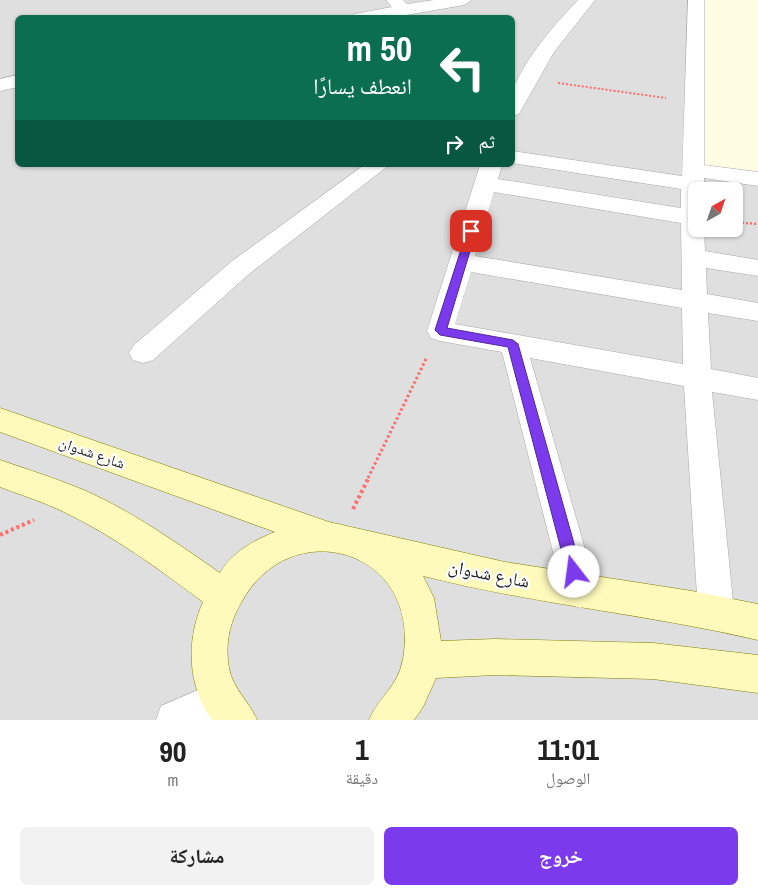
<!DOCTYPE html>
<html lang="ar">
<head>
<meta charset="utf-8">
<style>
  :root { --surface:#fff; --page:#f2f2f2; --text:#222; --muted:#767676; --accent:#7c3aed }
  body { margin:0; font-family:"Archivo Narrow","Noto Naskh Arabic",sans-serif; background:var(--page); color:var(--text); direction:rtl; height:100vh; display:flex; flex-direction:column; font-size:19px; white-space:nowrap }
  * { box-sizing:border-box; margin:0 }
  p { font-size:16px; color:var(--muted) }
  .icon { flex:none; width:28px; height:28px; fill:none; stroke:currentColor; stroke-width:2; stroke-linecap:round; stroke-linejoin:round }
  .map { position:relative; height:720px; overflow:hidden; direction:ltr }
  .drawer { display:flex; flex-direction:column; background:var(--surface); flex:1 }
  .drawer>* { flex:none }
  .top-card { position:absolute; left:15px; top:15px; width:500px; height:152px; border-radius:8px; box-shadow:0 1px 4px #0004; direction:rtl; background:#0b6e4f; color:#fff; overflow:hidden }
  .needle { width:32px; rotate:40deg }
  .buttons { position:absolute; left:688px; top:182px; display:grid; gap:10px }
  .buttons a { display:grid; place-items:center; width:55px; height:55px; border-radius:8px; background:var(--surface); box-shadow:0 1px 4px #0004; font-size:25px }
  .pin { position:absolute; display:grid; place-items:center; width:42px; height:42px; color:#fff; margin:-21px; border-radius:10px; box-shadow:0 2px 8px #0006 }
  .me { position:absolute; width:55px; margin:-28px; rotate:345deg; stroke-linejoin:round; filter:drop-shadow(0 0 4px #0008) }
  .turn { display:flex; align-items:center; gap:18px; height:105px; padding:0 20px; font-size:22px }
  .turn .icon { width:65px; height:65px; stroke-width:2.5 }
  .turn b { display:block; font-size:35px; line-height:42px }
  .then { display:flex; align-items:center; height:48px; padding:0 20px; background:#0003; gap:10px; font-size:19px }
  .eta { display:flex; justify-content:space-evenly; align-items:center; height:85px; text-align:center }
  .eta b { font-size:30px; font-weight:700; line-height:35px }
  .button { display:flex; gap:10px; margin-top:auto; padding:10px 20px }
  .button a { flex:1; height:58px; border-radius:8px; background:var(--accent); color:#fff; font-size:20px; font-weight:700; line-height:58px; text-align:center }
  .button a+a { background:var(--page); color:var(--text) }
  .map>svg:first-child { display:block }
  .residential { fill:#e0dfdf; fill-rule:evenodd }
  .education { fill:#fffce4 }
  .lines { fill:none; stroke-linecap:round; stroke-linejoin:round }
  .minor-casing { stroke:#a9a9a9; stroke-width:1 }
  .tertiary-casing { stroke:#a9a9a9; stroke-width:1 }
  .secondary-casing { stroke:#808100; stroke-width:1 }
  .path-far3 { stroke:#ff6d6c; stroke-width:2; stroke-dasharray:2 2; stroke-linecap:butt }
  .path-far2 { stroke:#ff6d6c; stroke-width:2.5; stroke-dasharray:2 2; stroke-linecap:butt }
  .path-far1 { stroke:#ff6d6c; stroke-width:3; stroke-dasharray:2.5 2.5; stroke-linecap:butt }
  .path { stroke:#ff6d6c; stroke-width:4; stroke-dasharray:3 3; stroke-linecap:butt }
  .minor { fill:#fff; fill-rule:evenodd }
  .tertiary { fill:#fff; fill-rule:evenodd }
  .secondary { fill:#fefabb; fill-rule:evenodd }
  .route { fill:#7c3aed; stroke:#51269a }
  .labels { text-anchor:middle; stroke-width:4.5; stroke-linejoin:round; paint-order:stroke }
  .street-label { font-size:15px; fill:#222; stroke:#fff }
  .near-street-label { font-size:18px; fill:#222; stroke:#fff }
</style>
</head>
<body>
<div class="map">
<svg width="758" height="720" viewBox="0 0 758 720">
  <rect width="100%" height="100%" fill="#f2eee8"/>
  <!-- residential -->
  <path class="residential" d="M0,0H758V720H0ZM18,18H512V165H18ZM696,191H734V229H696Z"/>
  <!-- education -->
  <polygon class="education" points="703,0 758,0 758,174 704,167"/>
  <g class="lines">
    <defs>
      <g id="minor">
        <polygon points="386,0 403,0 407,4 434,0 472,0 464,5 389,18 352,18 354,14 392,7"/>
        <path d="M578,0H595L554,52L519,114L512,116C512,108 510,96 513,89C527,56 554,25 578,0Z"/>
        <path d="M688,0H704V165L758,172V186L704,178V191H696V229H704L705,251L758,260V276L706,268L707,294L758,303V321L708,313L711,369L758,378V400L712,392L734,611L729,623L716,628L703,623L698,611L684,386L530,358L597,591L592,603L580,608L568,603L563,591L502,352L440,341L431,338L427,331L480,165H502L498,179L681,208V189L512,163V151L682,176ZM494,192L681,223L682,290L475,256ZM471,272L682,308L683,364L455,324Z"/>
        <polygon points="18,75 18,87 0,91 0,79"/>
        <polygon points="364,165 389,165 249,274 153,360 143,363 133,360 129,353 133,346 231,262"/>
      </g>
      <polygon id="tertiary" points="221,680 234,686 240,699 234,712 218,720 156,720 161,706"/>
      <path id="secondary" d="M0,408L329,522L505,562L692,591L758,604V640C647,614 533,604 423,576L434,598L441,641L495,639L653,643L758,655V693L653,679L495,675L436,678L423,707L414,720H369C379,696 398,687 403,659C422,548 289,512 241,603C229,624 225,644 229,668C233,689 249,701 257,720H212C187,685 186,640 203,602C159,569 114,536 64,512C44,502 21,495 0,487V460C29,470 58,479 86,491C133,512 177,543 220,573C231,553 254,540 275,532L0,432Z"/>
    </defs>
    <!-- minor casing -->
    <use href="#minor" class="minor-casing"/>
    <!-- tertiary casing -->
    <use href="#tertiary" class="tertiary-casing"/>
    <!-- secondary casing -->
    <use href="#secondary" class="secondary-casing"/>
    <!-- path-far3 -->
    <polyline class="path-far3" points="558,83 666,98"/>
    <!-- path-far2 -->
    <polyline class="path-far2" points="734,222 758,224"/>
    <!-- path-far1 -->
    <polyline class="path-far1" points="368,478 427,357"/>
    <!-- path -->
    <g class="path">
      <polyline points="353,509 369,477"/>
      <polyline points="0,535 34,520"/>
    </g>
    <!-- minor -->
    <use href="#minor" class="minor"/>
    <!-- tertiary -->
    <use href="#tertiary" class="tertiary"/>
    <!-- secondary -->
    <use href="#secondary" class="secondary"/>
  </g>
  <!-- route -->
  <polygon class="route" points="471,228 476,231 447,328 513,340 518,344 582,572 579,577 574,579 570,577 567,572 508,347 440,335 435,330 467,231"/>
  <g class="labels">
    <!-- street labels -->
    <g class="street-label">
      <text transform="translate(92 453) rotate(19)" y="5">شارع شدوان</text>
    </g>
    <!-- near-street labels -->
    <g class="near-street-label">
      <text transform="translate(489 574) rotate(11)" y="6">شارع شدوان</text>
    </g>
  </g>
</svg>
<div class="buttons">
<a><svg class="needle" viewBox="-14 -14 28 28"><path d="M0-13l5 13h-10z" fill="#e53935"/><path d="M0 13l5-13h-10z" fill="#767676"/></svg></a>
</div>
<div class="pin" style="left:471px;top:231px;background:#d93025"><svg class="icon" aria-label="arrive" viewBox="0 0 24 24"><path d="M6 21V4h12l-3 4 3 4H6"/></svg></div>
<svg class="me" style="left:574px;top:572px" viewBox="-20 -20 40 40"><circle r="19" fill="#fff"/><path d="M0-13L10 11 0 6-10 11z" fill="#7c3aed"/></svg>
<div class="top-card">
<div class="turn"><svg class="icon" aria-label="left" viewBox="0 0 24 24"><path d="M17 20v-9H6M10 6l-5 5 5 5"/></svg><div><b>50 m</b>انعطف يسارًا</div></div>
<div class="then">ثم<svg class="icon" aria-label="right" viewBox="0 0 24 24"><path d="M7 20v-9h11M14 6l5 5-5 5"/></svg></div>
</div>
</div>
<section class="drawer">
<div class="eta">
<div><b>11:01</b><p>الوصول</p></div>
<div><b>1</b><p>دقيقة</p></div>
<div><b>90</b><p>m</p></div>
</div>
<div class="button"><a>خروج</a><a>مشاركة</a></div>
</section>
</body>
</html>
